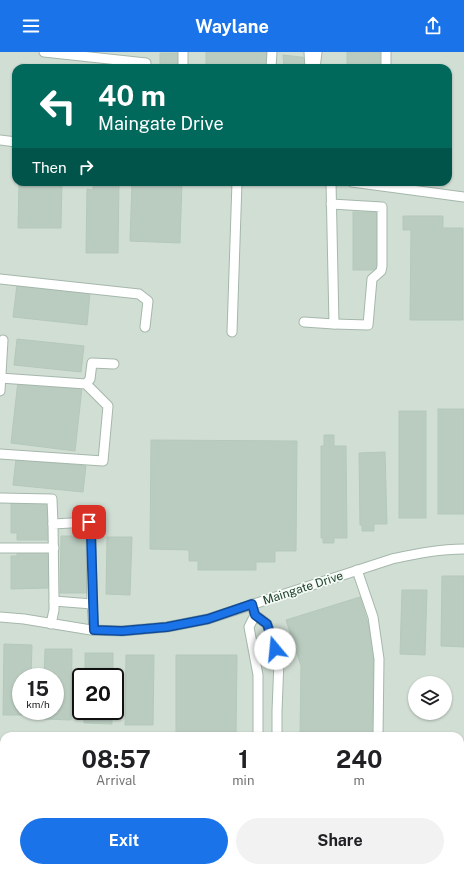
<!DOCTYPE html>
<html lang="en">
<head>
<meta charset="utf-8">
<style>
  :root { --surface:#fff; --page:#f2f2f2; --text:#202124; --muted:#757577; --accent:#1a73e8 }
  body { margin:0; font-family:"Public Sans",sans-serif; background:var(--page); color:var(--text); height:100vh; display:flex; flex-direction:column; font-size:15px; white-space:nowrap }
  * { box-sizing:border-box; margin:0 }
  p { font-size:13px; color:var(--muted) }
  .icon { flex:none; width:22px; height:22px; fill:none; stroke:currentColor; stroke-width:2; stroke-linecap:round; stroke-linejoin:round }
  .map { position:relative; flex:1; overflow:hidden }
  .side { position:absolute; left:0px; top:680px; width:464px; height:140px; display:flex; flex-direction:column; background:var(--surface); border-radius:12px 12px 0 0; box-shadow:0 1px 3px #0004 }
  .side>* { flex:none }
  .hud { position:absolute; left:12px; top:12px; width:440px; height:122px; border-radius:12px; box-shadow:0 1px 3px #0004; background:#00695c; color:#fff; overflow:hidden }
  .controls { position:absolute; left:408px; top:624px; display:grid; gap:8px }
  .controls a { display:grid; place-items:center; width:44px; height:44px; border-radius:50%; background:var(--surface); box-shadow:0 1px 3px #0004; font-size:20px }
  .speed { position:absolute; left:12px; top:616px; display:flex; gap:8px; font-size:20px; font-weight:700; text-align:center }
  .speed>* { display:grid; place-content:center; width:52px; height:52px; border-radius:50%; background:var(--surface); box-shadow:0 1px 3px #0004; line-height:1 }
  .speed small { font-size:10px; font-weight:400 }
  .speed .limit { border:2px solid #111; border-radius:6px; background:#fff; color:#111 }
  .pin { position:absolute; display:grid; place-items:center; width:34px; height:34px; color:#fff; margin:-17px; border-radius:8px; box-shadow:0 2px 6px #0006 }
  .me { position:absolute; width:44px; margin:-22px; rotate:343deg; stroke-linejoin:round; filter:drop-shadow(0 0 3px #0008) }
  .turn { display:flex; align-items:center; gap:14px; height:84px; padding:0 20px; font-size:18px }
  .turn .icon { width:52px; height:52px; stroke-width:2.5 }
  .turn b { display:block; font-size:28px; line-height:34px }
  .then { display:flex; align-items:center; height:38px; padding:0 20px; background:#0003; gap:8px; font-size:15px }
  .eta { display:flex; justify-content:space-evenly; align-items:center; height:68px; text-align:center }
  .eta b { font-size:24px; font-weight:700; line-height:28px }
  .button { display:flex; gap:8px; margin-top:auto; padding:8px 20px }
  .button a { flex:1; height:46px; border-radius:24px; background:var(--accent); color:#fff; font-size:16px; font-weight:700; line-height:46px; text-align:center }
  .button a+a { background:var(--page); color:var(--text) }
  header { display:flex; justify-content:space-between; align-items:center; height:52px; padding:0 20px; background:var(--accent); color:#fff; font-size:18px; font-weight:700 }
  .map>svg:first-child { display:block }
  .built { fill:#d1ded4; fill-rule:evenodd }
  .green { fill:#bae1b9 }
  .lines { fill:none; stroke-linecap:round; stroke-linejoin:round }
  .stream { stroke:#85d9ce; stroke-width:2.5 }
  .building { fill:#baccc0; stroke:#b4c9ba }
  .minor-casing { stroke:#a5b7ab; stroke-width:11 }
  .minor { stroke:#fff; stroke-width:9 }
  .route-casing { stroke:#114b97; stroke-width:10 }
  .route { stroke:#1a73e8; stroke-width:7 }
  .labels { text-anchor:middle; stroke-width:3.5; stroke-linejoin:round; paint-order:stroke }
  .street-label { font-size:12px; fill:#20422f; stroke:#f4faf5 }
</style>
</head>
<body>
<header><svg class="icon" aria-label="menu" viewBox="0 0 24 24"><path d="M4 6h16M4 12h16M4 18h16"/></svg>Waylane<svg class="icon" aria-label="share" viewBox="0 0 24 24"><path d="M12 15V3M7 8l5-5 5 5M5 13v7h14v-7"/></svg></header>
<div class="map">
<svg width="464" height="820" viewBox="0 0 464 820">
  <rect width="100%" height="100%" fill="#e3eee6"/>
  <!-- built -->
  <path class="built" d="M0,0H464V820H399L392,816H460V684H4V738H0ZM16,16H448V130H16ZM21,625H55V659H21ZM81,625H115V659H81ZM415,631H445V661H415Z"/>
  <!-- green -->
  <polygon class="green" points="0,738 4,738 4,816 392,816 399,820 0,820"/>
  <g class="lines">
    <!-- stream -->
    <g class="stream">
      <polyline points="0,762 4,762"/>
      <polyline points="283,816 301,820"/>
    </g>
  </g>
  <!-- building -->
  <g class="building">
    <rect x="206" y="0" width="62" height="16"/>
    <rect x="347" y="0" width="38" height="16"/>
    <polygon points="160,1 180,1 179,16 160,16"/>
    <polygon points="283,3 309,6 309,16 284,16"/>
    <polygon points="20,12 37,13 37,16 20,16"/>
    <polygon points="19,130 62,130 61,176 18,176"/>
    <polygon points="93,130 119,130 118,201 86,201 87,137 93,138"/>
    <polygon points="132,130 182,130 180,191 130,189"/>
    <rect x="353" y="160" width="24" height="58"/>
    <polygon points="403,164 443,164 443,176 463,176 463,268 410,268 411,178 403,178"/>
    <polygon points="17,233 90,241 87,273 13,265"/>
    <polygon points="17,287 84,294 81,320 14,313"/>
    <polygon points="18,329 82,336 75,399 11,391"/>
    <rect x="438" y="357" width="26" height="105"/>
    <rect x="399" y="359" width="27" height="107"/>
    <polygon points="324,383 334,383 334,394 346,394 347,486 334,486 334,491 323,491 323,486 321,486 321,394 324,394"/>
    <polygon points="151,388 297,389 296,499 275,499 275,510 256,510 256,518 198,518 198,509 189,509 189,498 150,497"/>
    <polygon points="385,400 387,472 374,472 374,479 362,479 362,473 360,473 359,401"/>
    <polygon points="16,407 86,414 83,440 13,433"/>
    <polygon points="11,449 49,449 49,488 17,488 17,481 11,481"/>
    <polygon points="61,484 87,484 87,541 60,541"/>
    <polygon points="107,485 132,485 130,543 106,542"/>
    <polygon points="17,498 49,498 49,536 11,537 11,504 17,504"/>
    <polygon points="442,524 464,524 464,595 441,594"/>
    <polygon points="402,538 427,538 425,603 400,602"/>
    <polygon points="360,545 374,591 372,684 300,684 301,614 286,568"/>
    <polygon points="4,592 32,593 31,625 21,625 21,659 30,659 30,663 3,663"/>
    <polygon points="45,597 72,597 71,668 43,667 43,659 55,659 55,625 44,625"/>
    <rect x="85" y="601" width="28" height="24"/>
    <polygon points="126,603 154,603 153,673 125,673"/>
    <polygon points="176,603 237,603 236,684 176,684"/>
    <polygon points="84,659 112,659 112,672 84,671"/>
    <polygon points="460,755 464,756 464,815 460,814"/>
  </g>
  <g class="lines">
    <defs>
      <g id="minor">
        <polyline points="44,0 146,11"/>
        <polyline points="309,0 310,16"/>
        <polyline points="183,16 183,0"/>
        <polyline points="271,16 272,0"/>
        <polyline points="315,16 317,0"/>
        <polyline points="386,16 386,0"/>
        <polyline points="0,88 16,90"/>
        <polyline points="352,130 464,145"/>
        <polyline points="331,152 382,155 382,214 381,219 372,227 368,273 334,272"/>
        <polyline points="0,227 139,242 148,249 145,275"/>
        <polyline points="304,270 334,272 331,130"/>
        <polyline points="232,280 237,130"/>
        <polyline points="0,326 86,332 108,354 103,409 0,402"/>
        <polyline points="86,332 90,327 92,311 114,312"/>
        <polyline points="0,339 3,288"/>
        <polyline points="0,446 52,447 53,472"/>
        <polyline points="0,496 54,496"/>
        <polyline points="357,518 373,565 379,607 378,684"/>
        <polyline points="54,549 53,472 89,470 91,483 92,552"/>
        <polyline points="252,552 255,563 249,575 258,623 258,684"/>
        <polyline points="255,563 267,572 279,609 277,659 277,684"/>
        <path d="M0,565L24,567L91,578L122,579L167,575L208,567L392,507C416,502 439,497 464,497"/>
        <polyline points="51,572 54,558 54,549 92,552 94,578"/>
        <polyline points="460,730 464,730"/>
        <polyline points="429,816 437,820"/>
      </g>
    </defs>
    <!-- minor casing -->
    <use href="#minor" class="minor-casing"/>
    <!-- minor -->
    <use href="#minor" class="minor"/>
  </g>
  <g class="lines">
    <defs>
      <polyline id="route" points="89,470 91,483 94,578 122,579 167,575 208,567 252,552 255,563 267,572 275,597"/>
    </defs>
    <!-- route casing -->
    <use href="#route" class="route-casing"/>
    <!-- route -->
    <use href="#route" class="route"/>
  </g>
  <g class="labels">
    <!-- street labels -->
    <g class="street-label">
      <text transform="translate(303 536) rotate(-18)" y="4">Maingate Drive</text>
    </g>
  </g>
</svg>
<div class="controls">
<a><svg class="icon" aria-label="layers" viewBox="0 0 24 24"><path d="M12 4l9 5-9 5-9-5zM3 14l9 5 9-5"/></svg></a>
</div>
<div class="speed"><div>15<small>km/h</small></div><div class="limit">20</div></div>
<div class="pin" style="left:89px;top:470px;background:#d93025"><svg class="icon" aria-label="arrive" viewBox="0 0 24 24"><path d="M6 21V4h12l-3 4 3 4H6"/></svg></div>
<svg class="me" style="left:275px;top:597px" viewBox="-20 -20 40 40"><circle r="19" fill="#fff"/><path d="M0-13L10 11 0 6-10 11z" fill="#1a73e8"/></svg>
<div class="hud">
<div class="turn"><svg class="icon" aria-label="left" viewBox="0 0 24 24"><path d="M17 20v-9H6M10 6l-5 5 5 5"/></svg><div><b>40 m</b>Maingate Drive</div></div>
<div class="then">Then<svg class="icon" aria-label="right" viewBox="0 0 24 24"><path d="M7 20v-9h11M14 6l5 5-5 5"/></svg></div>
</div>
<section class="side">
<div class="eta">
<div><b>08:57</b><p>Arrival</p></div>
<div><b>1</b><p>min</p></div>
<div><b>240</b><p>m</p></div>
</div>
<div class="button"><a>Exit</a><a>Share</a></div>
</section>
</div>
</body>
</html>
